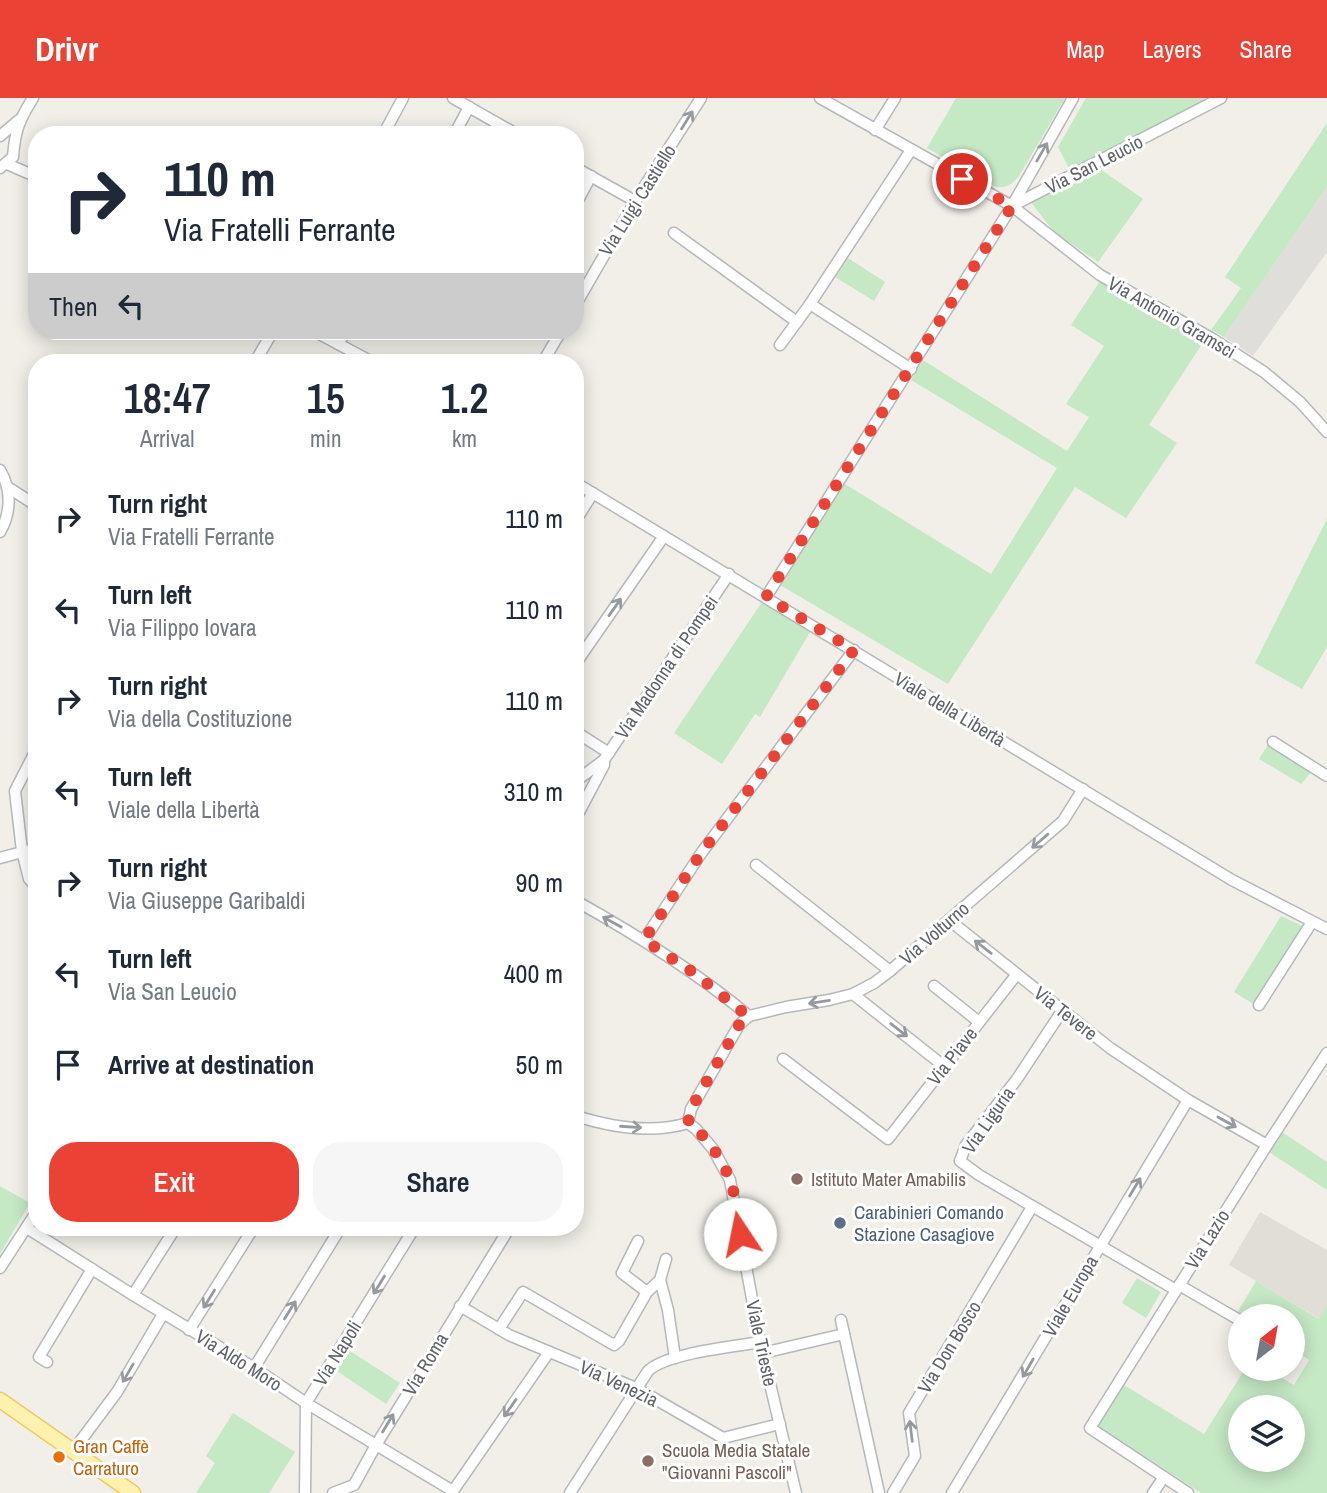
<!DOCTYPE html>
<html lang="en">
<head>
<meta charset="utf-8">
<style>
  :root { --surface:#fff; --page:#f6f6f7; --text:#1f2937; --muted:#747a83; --accent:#ea4335 }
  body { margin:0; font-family:"Archivo Narrow",sans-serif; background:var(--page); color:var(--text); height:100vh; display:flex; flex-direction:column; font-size:26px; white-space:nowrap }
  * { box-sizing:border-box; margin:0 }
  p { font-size:23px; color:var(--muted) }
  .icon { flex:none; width:38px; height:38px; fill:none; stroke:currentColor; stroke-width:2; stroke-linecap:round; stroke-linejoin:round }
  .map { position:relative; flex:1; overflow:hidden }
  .details { position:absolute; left:28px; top:256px; width:556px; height:882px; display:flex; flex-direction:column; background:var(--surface); border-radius:28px; box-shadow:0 4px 18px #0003 }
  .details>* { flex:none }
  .top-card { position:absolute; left:28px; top:28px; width:556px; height:214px; border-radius:28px; box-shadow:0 4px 18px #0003; background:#fff; color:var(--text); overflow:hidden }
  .needle { width:46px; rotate:31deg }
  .buttons { position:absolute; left:1228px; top:1206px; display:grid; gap:14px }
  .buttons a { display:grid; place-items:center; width:77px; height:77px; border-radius:50%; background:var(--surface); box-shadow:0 4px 18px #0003; font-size:35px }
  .pin { position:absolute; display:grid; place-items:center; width:60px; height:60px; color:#fff; margin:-30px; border:4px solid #fff; border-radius:50%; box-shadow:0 2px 7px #0007 }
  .me { position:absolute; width:77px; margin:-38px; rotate:349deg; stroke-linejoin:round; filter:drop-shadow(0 0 5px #0008) }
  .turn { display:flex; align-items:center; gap:24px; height:147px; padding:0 21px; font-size:32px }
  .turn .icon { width:91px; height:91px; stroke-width:2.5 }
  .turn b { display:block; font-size:49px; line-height:60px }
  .then { display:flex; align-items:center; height:66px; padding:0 21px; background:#0003; gap:14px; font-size:26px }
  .eta { display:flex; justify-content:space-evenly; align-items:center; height:119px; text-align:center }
  .eta b { font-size:42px; font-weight:600; line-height:49px }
  .action { display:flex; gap:14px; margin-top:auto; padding:14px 21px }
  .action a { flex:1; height:80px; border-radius:28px; background:var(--accent); color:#fff; font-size:28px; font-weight:600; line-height:80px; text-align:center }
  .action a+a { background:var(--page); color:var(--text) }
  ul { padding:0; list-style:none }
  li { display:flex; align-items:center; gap:21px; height:91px; padding:0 21px }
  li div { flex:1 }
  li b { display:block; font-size:26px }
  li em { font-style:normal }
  header { display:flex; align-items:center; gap:42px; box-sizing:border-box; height:98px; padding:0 35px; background:var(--accent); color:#fff }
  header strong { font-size:33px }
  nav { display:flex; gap:38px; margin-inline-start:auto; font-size:24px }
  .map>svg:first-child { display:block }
  .industrial { fill:#e0deda }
  .education { fill:#e1ded6 }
  .green { fill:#c5e8c5; fill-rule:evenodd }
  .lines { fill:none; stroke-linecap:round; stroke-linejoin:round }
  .minor-casing { stroke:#b5b8bc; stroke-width:13 }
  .major-casing { stroke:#f2c960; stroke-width:17 }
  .minor { stroke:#fff; stroke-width:10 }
  .major { stroke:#fff2af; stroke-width:14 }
  .oneway { stroke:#979a9d }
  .route { stroke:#ea4335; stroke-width:12; stroke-dasharray:0 21.6 }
  .education-dot { fill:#8d6e63; stroke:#fff; stroke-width:2.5 }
  .service-dot { fill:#5c6f8a; stroke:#fff; stroke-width:2.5 }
  .food-dot { fill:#e8710a; stroke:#fff; stroke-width:2.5 }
  .labels { text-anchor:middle; stroke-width:6; stroke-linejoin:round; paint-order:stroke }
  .street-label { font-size:19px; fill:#5f6368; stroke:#fff }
  .education-label { font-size:19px; fill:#785e54; stroke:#fff; text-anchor:start }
  .service-label { font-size:19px; fill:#4e5e75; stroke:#fff; text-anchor:start }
  .food-label { font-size:19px; fill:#c56008; stroke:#fff; text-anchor:start }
</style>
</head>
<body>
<header>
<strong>Drivr</strong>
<nav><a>Map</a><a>Layers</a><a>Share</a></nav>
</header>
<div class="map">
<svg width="1327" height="1395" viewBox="0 0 1327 1395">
  <rect width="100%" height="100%" fill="#f1efe8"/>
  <!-- industrial -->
  <polygon class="industrial" points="1327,89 1327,154 1253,258 1224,239"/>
  <!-- education -->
  <polygon class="education" points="1260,1114 1327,1152 1327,1208 1320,1221 1229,1167"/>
  <!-- green -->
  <g class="green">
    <path d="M956,0H1065L1019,78C1012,86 1007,90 996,89L927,50Z"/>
    <polygon points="1086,0 1207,0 1070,72 1058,49"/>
    <polygon points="1327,25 1327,89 1224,239 1211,232 1241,190 1225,179"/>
    <polygon points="1100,71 1143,101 1098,164 1054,134 1030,103 1063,91"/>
    <polygon points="848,160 885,184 874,203 835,179"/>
    <polygon points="1102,180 1133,202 1204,243 1149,327 1177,345 1126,420 1075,389 948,586 775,484 840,383 991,476 1057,370 911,282 923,262 1067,353 1089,319 1066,306 1104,248 1071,227"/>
    <polygon points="1327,421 1327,549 1302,591 1255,565"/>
    <polygon points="762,504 810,534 760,619 755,616 722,666 674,635"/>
    <polygon points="1269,645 1313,672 1301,686 1259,661"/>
    <polygon points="1281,818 1305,829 1255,907 1234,894"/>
    <polygon points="1282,1034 1327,1064 1327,1092 1269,1054"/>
    <polygon points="0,1088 30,1105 0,1156"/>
    <polygon points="1137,1180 1161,1194 1146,1220 1122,1205"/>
    <path d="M1256,1183L1319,1221L1327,1208V1395H1201L1098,1328L1124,1287L1204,1336L1245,1271H1266L1294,1287L1309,1262L1293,1251V1218H1241L1237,1215ZM1241,1309H1293V1362H1241Z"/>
    <polygon points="345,1250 400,1285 386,1306 334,1271"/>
    <polygon points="233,1315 295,1354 269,1395 196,1395 215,1365 206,1358"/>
  </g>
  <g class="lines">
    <defs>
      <g id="minor">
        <polyline points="453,0 518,37"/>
        <polyline points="820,0 1012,108 1100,177 1211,240 1264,274 1300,304 1327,334"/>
        <polyline points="875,32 895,0"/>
        <polyline points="383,37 403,0"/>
        <polyline points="454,37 469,9"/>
        <polyline points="0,38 19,22"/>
        <polyline points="7,66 37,79"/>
        <path d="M0,70L13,59C15,33 19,22 33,0"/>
        <polyline points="576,70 635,103"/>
        <polyline points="576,106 591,78"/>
        <polyline points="1012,108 1221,0"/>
        <polyline points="674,135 797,224"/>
        <polyline points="576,206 639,97 701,0"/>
        <polyline points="810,206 911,52"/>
        <polyline points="314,233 372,264"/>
        <polyline points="338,246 346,233"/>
        <polyline points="780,247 810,206 911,271"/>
        <polyline points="255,264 273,233"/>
        <polyline points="543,264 561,233"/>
        <path d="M0,372C12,392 11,415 0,434"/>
        <polyline points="576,385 1232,782 1327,831"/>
        <polyline points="9,390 37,408"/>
        <polyline points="576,422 593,395"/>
        <polyline points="766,499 1012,108 1073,0"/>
        <polyline points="576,565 664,438"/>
        <polyline points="576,634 609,655"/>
        <polyline points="1273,644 1327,678"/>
        <polyline points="37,650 15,693 22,753 29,781 37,789"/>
        <polyline points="604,662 729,476"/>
        <polyline points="576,683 604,662 604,667 576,720"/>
        <polyline points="0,760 37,750"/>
        <polyline points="756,767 890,873"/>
        <path d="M576,803C637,837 695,873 749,918"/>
        <polyline points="949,822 1110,950 1188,1002 1267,1047"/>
        <polyline points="644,842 702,754 854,552"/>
        <polyline points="934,888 979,924"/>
        <polyline points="853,896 945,969"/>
        <polyline points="1259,907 1312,824"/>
        <polyline points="1062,913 1017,981 966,1047 960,1063 979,1077 1176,1192"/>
        <polyline points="749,918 786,909 829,902 853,896 874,885 890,873 1063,723 1083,691"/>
        <polyline points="783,961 888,1041 1017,876"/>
        <path d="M576,1018C611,1029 652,1036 688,1025"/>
        <polyline points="688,1025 696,1031 713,1051 730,1082 760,1244 796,1395"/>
        <polyline points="688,1025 691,1011 739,927 749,918"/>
        <polyline points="27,1130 133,1197 254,1270 306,1305 453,1393 549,1254"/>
        <polyline points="638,1143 622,1175 647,1194"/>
        <polyline points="0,1170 37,1113"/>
        <polyline points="660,1182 668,1212 675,1260"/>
        <polyline points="1179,1187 1241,1223"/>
        <polyline points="133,1197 176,1129"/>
        <polyline points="460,1208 509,1237 636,1290 723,1340 780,1326"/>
        <polyline points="841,1222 879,1395"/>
        <polyline points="499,1231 523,1194 614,1247 619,1243 647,1194 660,1182 666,1161"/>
        <polyline points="189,1232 254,1129"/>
        <polyline points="763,1255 844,1236"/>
        <polyline points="47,1264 39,1259 92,1171"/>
        <polyline points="254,1270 341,1129"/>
        <polyline points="73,1353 117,1294 163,1216"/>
        <polyline points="305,1395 306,1305 415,1129"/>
        <polyline points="333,1395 354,1387 376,1347 510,1129"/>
        <path d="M570,1395L648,1273C666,1255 733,1249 760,1244"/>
        <polyline points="893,1395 915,1358 909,1315 1032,1109"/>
        <polyline points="952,1395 1188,1002"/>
        <polyline points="1153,1395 1164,1379"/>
        <polyline points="1188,1395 1090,1330 1267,1047 1327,955"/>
      </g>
      <polyline id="major" points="0,1302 133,1395"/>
    </defs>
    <!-- minor casing -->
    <use href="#minor" class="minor-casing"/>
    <!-- major casing -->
    <use href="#major" class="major-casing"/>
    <!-- minor -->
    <use href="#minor" class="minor"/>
    <!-- major -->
    <use href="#major" class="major"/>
  </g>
  <!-- one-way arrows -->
  <defs><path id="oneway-shaft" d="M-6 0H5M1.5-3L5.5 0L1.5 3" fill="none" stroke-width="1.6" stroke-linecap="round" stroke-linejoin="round" transform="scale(1.75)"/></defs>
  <g class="oneway">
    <use href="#oneway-shaft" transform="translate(687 22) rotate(-58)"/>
    <use href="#oneway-shaft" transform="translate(1042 54) rotate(-60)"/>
    <use href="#oneway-shaft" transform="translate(615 509) rotate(-55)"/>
    <use href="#oneway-shaft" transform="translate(1040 743) rotate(139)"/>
    <use href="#oneway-shaft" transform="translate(612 824) rotate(-151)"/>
    <use href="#oneway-shaft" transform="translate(983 849) rotate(-142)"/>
    <use href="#oneway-shaft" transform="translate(819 904) rotate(171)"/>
    <use href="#oneway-shaft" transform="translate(899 932) rotate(38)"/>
    <use href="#oneway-shaft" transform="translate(1227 1024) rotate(29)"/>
    <use href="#oneway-shaft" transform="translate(631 1029) rotate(4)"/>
    <use href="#oneway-shaft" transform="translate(1135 1089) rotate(-59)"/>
    <use href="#oneway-shaft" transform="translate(379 1187) rotate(122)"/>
    <use href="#oneway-shaft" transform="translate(209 1201) rotate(122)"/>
    <use href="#oneway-shaft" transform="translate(290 1212) rotate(-58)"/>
    <use href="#oneway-shaft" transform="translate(1028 1270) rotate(120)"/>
    <use href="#oneway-shaft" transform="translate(128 1275) rotate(120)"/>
    <use href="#oneway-shaft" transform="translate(510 1310) rotate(125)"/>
    <use href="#oneway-shaft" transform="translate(388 1325) rotate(-59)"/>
    <use href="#oneway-shaft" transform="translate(911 1333) rotate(-97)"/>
  </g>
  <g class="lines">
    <!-- route -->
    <path class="route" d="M740,1136C737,1119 736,1098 730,1082C722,1061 706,1037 688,1025L691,1011L739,927L748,918L691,873L644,842L702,754L854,552L766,499L1012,108L962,81"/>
  </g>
  <!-- markers -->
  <g class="education-dot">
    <circle cx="797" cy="1081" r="7"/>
    <circle cx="648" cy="1363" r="7"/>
  </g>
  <circle class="service-dot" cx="840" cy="1125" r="7"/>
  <circle class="food-dot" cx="59" cy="1359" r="7"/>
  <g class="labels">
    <!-- street labels -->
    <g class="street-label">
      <text transform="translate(1094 66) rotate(-27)" y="7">Via San Leucio</text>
      <text transform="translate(637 102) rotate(-58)" y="7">Via Luigi Castiello</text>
      <text transform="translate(1172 219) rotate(30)" y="7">Via Antonio Gramsci</text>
      <text transform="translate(666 569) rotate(-56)" y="7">Via Madonna di Pompei</text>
      <text transform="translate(950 611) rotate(31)" y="7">Viale della Libertà</text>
      <text transform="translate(934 835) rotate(-41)" y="7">Via Volturno</text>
      <text transform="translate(1066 915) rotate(38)" y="7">Via Tevere</text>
      <text transform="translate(952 958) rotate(-52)" y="7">Via Piave</text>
      <text transform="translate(988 1022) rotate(-55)" y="7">Via Liguria</text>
      <text transform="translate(1207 1141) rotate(-58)" y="7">Via Lazio</text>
      <text transform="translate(1070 1198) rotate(-60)" y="7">Viale Europa</text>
      <text transform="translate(762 1245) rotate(78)" y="7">Viale Trieste</text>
      <text transform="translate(949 1249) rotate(-59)" y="7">Via Don Bosco</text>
      <text transform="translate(337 1255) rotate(-58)" y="7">Via Napoli</text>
      <text transform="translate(239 1262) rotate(32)" y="7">Via Aldo Moro</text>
      <text transform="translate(425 1266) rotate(-59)" y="7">Via Roma</text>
      <text transform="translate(619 1285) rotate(25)" y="7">Via Venezia</text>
    </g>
    <!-- education labels -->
    <g class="education-label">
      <text x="811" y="1088">Istituto Mater Amabilis</text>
      <text x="662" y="1359">Scuola Media Statale<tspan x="662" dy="22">"Giovanni Pascoli"</tspan></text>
    </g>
    <!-- service labels -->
    <g class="service-label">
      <text x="854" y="1121">Carabinieri Comando<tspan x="854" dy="22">Stazione Casagiove</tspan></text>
    </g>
    <!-- food labels -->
    <g class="food-label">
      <text x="73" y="1355">Gran Caffè<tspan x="73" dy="22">Carraturo</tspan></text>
    </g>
  </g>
</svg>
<div class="buttons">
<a><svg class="needle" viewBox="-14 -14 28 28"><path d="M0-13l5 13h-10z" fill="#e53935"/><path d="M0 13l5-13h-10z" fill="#747a83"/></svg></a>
<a><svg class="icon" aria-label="layers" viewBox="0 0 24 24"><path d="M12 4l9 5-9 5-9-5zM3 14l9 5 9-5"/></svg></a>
</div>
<div class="pin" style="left:962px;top:81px;background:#d93025"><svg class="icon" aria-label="arrive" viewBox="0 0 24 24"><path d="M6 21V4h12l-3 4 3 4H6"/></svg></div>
<svg class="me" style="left:740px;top:1136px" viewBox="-20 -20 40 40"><circle r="19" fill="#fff"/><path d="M0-13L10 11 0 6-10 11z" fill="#ea4335"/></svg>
<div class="top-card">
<div class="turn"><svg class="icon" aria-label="right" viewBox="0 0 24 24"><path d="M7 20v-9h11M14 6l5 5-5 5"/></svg><div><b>110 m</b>Via Fratelli Ferrante</div></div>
<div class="then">Then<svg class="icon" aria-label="left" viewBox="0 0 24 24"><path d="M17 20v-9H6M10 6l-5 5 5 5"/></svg></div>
</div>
<section class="details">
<div class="eta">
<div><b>18:47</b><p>Arrival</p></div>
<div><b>15</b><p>min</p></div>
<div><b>1.2</b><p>km</p></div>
</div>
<ul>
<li><svg class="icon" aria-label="right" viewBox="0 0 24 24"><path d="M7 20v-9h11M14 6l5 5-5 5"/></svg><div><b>Turn right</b><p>Via Fratelli Ferrante</p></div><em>110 m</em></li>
<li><svg class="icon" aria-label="left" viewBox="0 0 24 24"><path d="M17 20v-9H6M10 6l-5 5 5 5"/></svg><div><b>Turn left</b><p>Via Filippo Iovara</p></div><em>110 m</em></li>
<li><svg class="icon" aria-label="right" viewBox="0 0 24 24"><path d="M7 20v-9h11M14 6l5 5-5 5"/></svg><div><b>Turn right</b><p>Via della Costituzione</p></div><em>110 m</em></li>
<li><svg class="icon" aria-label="left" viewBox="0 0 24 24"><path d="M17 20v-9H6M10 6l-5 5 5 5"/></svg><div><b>Turn left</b><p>Viale della Libertà</p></div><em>310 m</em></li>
<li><svg class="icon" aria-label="right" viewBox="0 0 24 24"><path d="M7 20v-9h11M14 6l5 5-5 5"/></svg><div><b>Turn right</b><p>Via Giuseppe Garibaldi</p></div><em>90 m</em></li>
<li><svg class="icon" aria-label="left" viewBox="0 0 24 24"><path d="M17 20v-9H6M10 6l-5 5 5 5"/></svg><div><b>Turn left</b><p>Via San Leucio</p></div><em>400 m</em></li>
<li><svg class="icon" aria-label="arrive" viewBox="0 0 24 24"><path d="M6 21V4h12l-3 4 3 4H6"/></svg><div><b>Arrive at destination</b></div><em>50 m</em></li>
</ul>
<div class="action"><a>Exit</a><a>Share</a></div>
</section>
</div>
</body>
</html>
